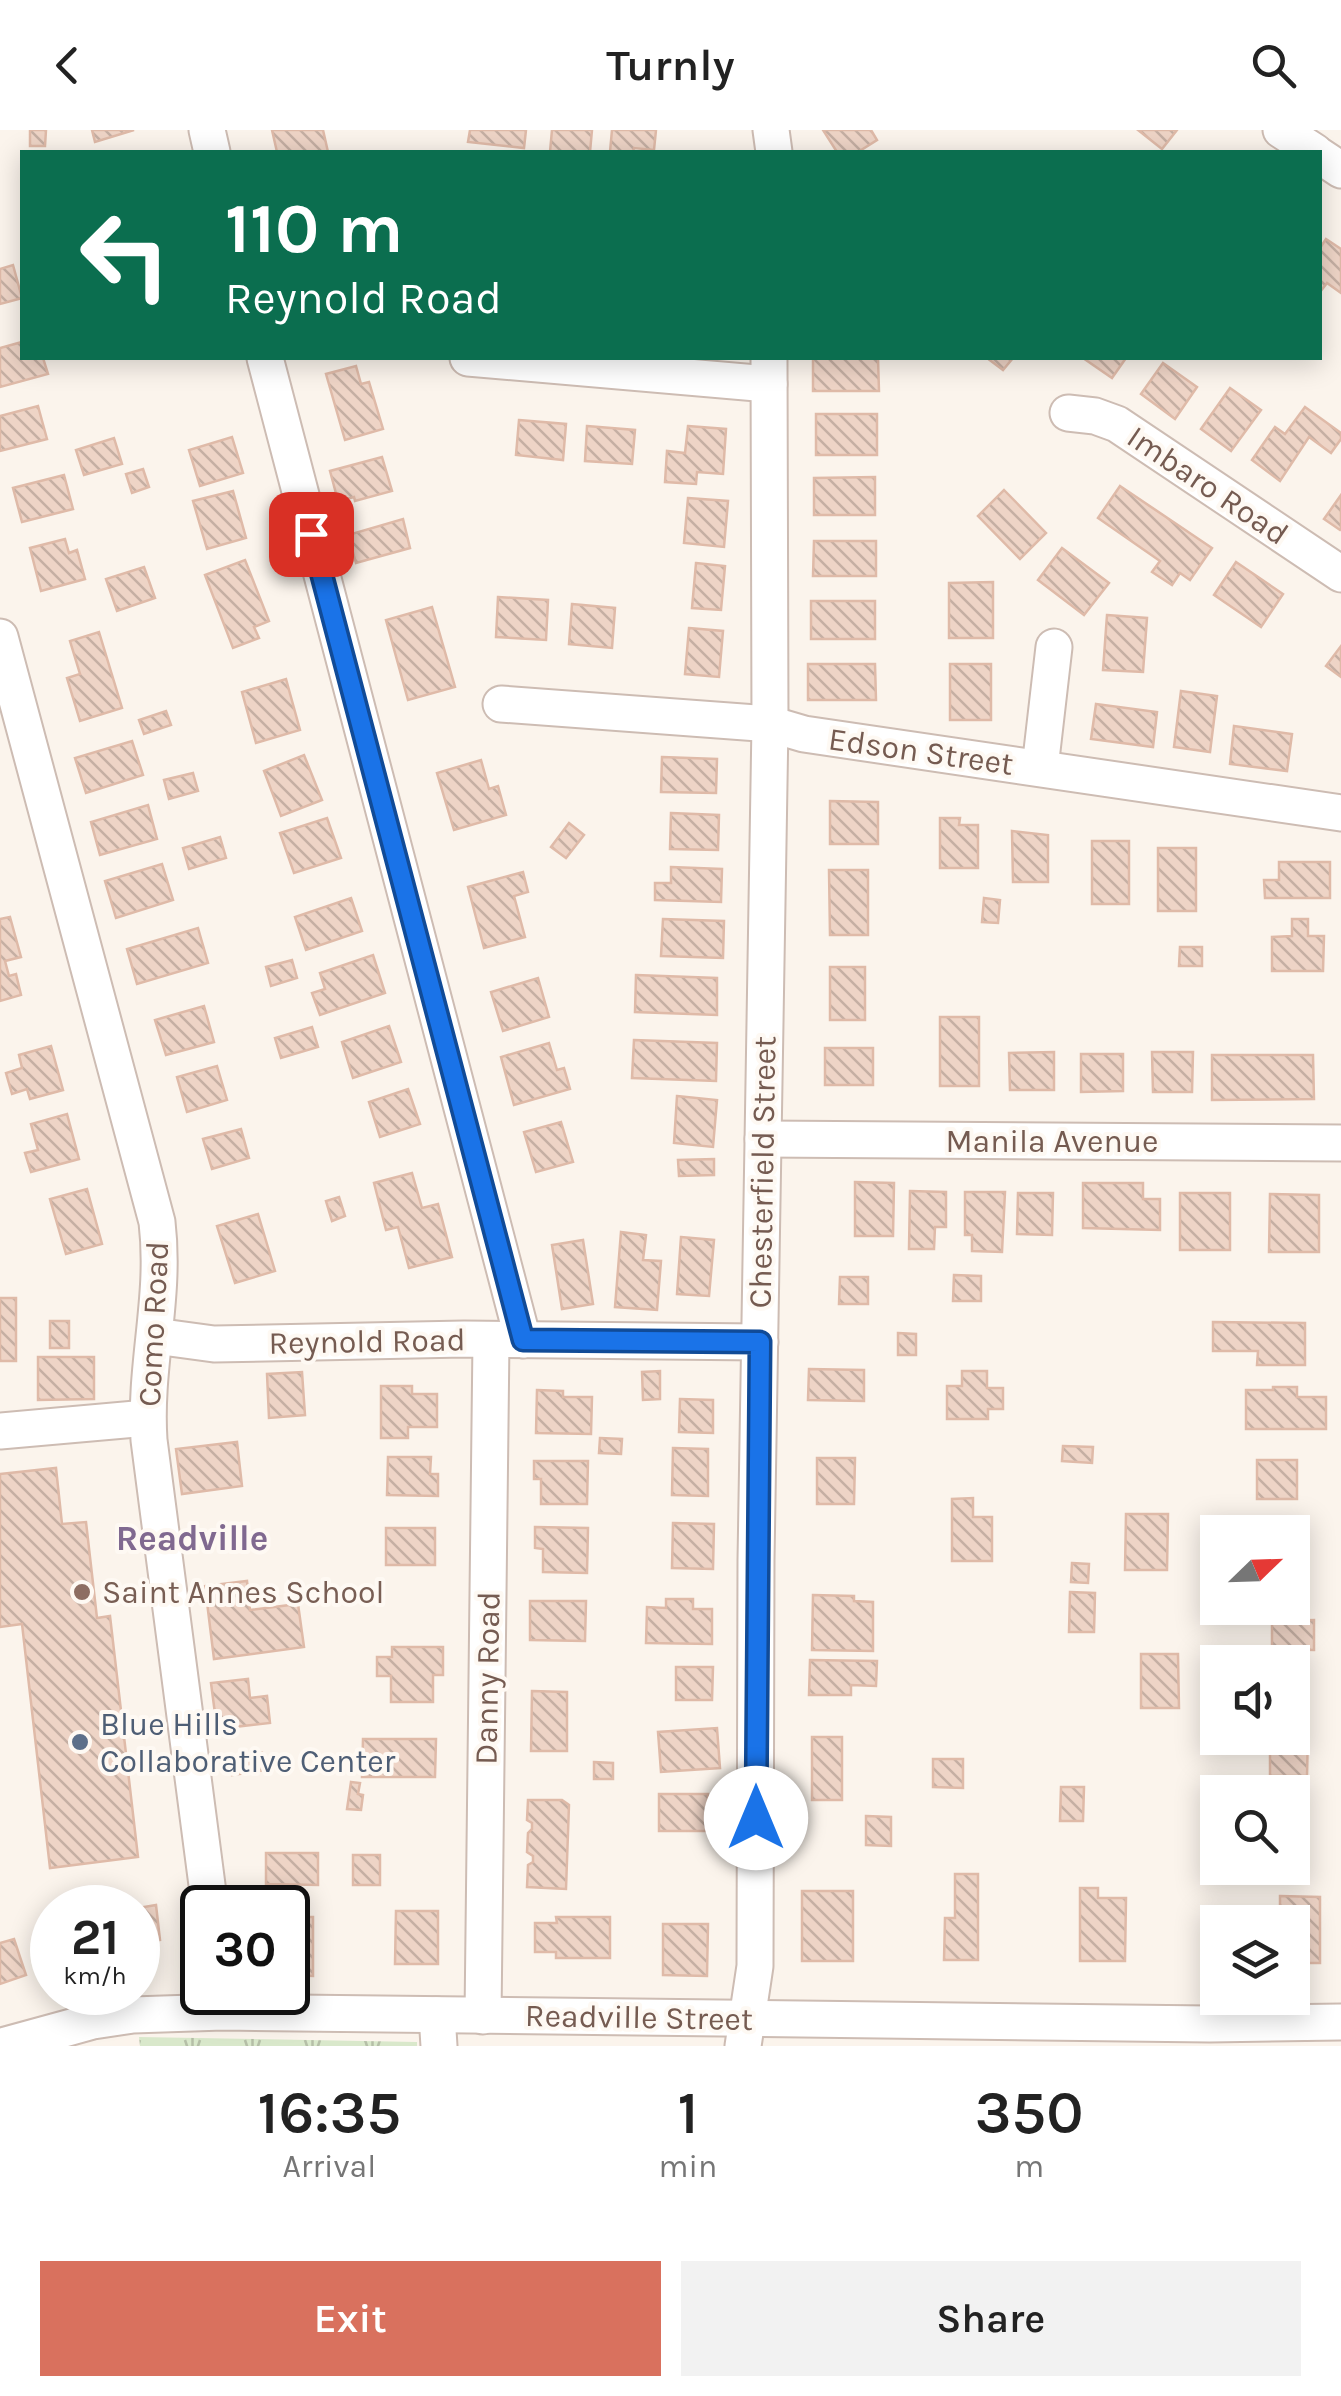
<!DOCTYPE html>
<html lang="en">
<head>
<meta charset="utf-8">
<style>
  :root { --surface:#fff; --page:#f2f2f2; --text:#222; --muted:#767676; --accent:#d9715e }
  body { margin:0; font-family:Karla,sans-serif; background:var(--page); color:var(--text); height:100vh; display:flex; flex-direction:column; font-size:38px; white-space:nowrap }
  * { box-sizing:border-box; margin:0 }
  p { font-size:32px; color:var(--muted) }
  .icon { flex:none; width:55px; height:55px; fill:none; stroke:currentColor; stroke-width:2; stroke-linecap:round; stroke-linejoin:round }
  .map { position:relative; height:1916px; overflow:hidden }
  .sheet { display:flex; flex-direction:column; background:var(--surface); flex:1 }
  .sheet>* { flex:none }
  .top-card { position:absolute; left:20px; top:20px; width:1302px; height:210px; border-radius:0px; box-shadow:0 5px 25px #0003; background:#0b6e4f; color:#fff; overflow:hidden }
  .needle { width:65px; rotate:67deg }
  .fabs { position:absolute; left:1200px; top:1385px; display:grid; gap:20px }
  .fabs a { display:grid; place-items:center; width:110px; height:110px; border-radius:0px; background:var(--surface); box-shadow:0 5px 25px #0003; font-size:50px }
  .speed { position:absolute; left:30px; top:1755px; display:flex; gap:20px; font-size:50px; font-weight:700; text-align:center }
  .speed>* { display:grid; place-content:center; width:130px; height:130px; border-radius:50%; background:var(--surface); box-shadow:0 5px 25px #0003; line-height:1 }
  .speed small { font-size:25px; font-weight:400 }
  .speed .limit { border:5px solid #111; border-radius:15px; background:#fff; color:#111 }
  .pin { position:absolute; display:grid; place-items:center; width:85px; height:85px; color:#fff; margin:-42px; border-radius:20px; box-shadow:0 5px 15px #0006 }
  .me { position:absolute; width:110px; margin:-55px; rotate:0deg; stroke-linejoin:round; filter:drop-shadow(0 0 8px #0008) }
  .turn { display:flex; align-items:center; gap:35px; height:210px; padding:0 40px; font-size:45px }
  .turn .icon { width:130px; height:130px; stroke-width:2.5 }
  .turn b { display:block; font-size:70px; line-height:85px }
  .eta { display:flex; justify-content:space-evenly; align-items:center; height:170px; text-align:center }
  .eta b { font-size:60px; font-weight:600; line-height:70px }
  .primary-button { display:flex; gap:20px; margin-top:auto; padding:20px 40px }
  .primary-button a { flex:1; height:115px; border-radius:0px; background:var(--accent); color:#fff; font-size:40px; font-weight:600; line-height:115px; text-align:center }
  .primary-button a+a { background:var(--page); color:var(--text) }
  header { display:flex; justify-content:space-between; align-items:center; height:130px; padding:0 40px; background:var(--surface); font-size:45px; font-weight:600 }
  .map>svg:first-child { display:block }
  .grass { fill:url(#grass-tufts) }
  .building { fill:url(#building-back-hatch); stroke:#dfbaa8; stroke-width:2.5 }
  .lines { fill:none; stroke-linecap:round; stroke-linejoin:round }
  .minor-casing { stroke:#cdbcb3; stroke-width:39 }
  .minor { stroke:#fff; stroke-width:35 }
  .route-casing { stroke:#114b97; stroke-width:25 }
  .route { stroke:#1a73e8; stroke-width:18 }
  .education-dot { fill:#8d6e63; stroke:#fef9f3; stroke-width:4 }
  .service-dot { fill:#5c6f8a; stroke:#fef9f3; stroke-width:4 }
  .labels { text-anchor:middle; stroke-width:8; stroke-linejoin:round; paint-order:stroke }
  .street-label { font-size:32px; fill:#755b51; stroke:#fef9f3 }
  .education-label { font-size:32px; fill:#785e54; stroke:#fef9f3; text-anchor:start }
  .service-label { font-size:32px; fill:#4e5e75; stroke:#fef9f3; text-anchor:start }
  .neighbourhood-label { font-size:35px; font-weight:bold; fill:#806990; stroke:#fef9f3 }
</style>
</head>
<body>
<header><svg class="icon" aria-label="back" viewBox="0 0 24 24"><path d="M15 5l-7 7 7 7"/></svg>Turnly<svg class="icon" aria-label="search" viewBox="0 0 24 24"><circle cx="10" cy="10" r="6"/><path d="M15 15l6 6"/></svg></header>
<div class="map">
<svg width="1341" height="1916" viewBox="0 0 1341 1916">
  <defs>
    <pattern id="grass-tufts" width="24" height="20" patternUnits="userSpaceOnUse" patternTransform="scale(2.5)"><rect width="24" height="20" fill="#d9e8cb"/><path d="M3 7l-1-3M5 7V3M7 7l1-3M15 17l-1-3M17 17v-4M19 17l1-3" fill="none" stroke="#b5bfa7"/></pattern>
    <pattern id="building-back-hatch" width="6" height="6" patternUnits="userSpaceOnUse" patternTransform="scale(2.5)"><rect width="6" height="6" fill="#eed4c6"/><path d="M-1 5l2 2M0 0l6 6M5-1l2 2" fill="none" stroke="#c5afa3"/></pattern>
  </defs>
  <rect width="100%" height="100%" fill="#fbf4ec"/>
  <!-- grass -->
  <polygon class="grass" points="139,1907 417,1912 417,1916 140,1916"/>
  <!-- building -->
  <g class="building">
    <polygon points="30,0 46,0 45,16 30,16"/>
    <polygon points="92,0 134,0 95,12"/>
    <polygon points="272,0 323,0 328,22 277,22"/>
    <polygon points="470,0 526,0 524,18 468,12"/>
    <polygon points="552,0 592,0 590,22 550,22"/>
    <polygon points="612,0 656,0 654,20 634,18 633,22 610,22"/>
    <polygon points="823,0 871,0 877,10 858,22 837,22"/>
    <polygon points="1138,0 1177,0 1162,19"/>
    <polygon points="1326,109 1341,119 1341,163 1327,153 1320,162 1320,118"/>
    <polygon points="13,135 22,168 0,174 0,139"/>
    <polygon points="22,212 22,228 43,228 48,244 0,257 0,218"/>
    <polygon points="813,228 878,228 879,261 813,261"/>
    <polygon points="987,228 1013,228 1003,240"/>
    <polygon points="1083,228 1126,228 1112,248"/>
    <polygon points="1163,233 1197,257 1175,289 1141,264"/>
    <polygon points="356,236 361,254 369,252 383,299 345,310 326,244"/>
    <polygon points="1230,258 1261,280 1231,321 1201,299"/>
    <polygon points="38,276 47,309 0,321 0,286"/>
    <polygon points="1305,277 1341,303 1341,309 1331,323 1309,307 1280,351 1252,330 1275,297 1285,304"/>
    <rect x="816" y="284" width="61" height="41"/>
    <polygon points="519,290 566,294 563,330 516,325"/>
    <polygon points="587,296 635,300 632,334 585,331"/>
    <polygon points="688,296 726,299 723,344 697,342 696,354 665,352 667,321 685,323"/>
    <polygon points="232,307 243,343 200,356 189,320"/>
    <polygon points="114,308 122,334 84,345 76,320"/>
    <polygon points="382,327 392,361 355,371 354,367 338,371 330,341"/>
    <polygon points="143,339 149,357 132,363 126,344"/>
    <polygon points="64,345 73,379 22,392 13,358"/>
    <polygon points="875,347 875,385 814,385 814,348"/>
    <polygon points="1120,356 1212,418 1190,450 1180,443 1172,455 1152,442 1160,431 1098,388"/>
    <polygon points="1004,360 1046,403 1020,429 978,386"/>
    <polygon points="233,361 246,408 207,419 193,371"/>
    <polygon points="1341,365 1341,399 1340,400 1324,389"/>
    <polygon points="688,368 728,371 724,417 684,413"/>
    <polygon points="403,389 410,418 356,433 348,405"/>
    <polygon points="65,409 69,423 77,420 85,449 41,461 30,418"/>
    <polygon points="814,411 876,411 876,446 813,446"/>
    <polygon points="1062,418 1109,453 1084,485 1038,450"/>
    <polygon points="245,430 269,491 254,497 259,508 233,518 205,445"/>
    <polygon points="1236,432 1283,464 1261,497 1214,465"/>
    <polygon points="696,433 725,436 721,480 692,478"/>
    <polygon points="144,437 155,468 117,481 106,449"/>
    <polygon points="993,452 993,508 949,508 949,453"/>
    <polygon points="498,467 548,470 546,510 496,507"/>
    <rect x="811" y="471" width="64" height="38"/>
    <polygon points="572,474 615,478 612,518 569,514"/>
    <polygon points="432,477 455,557 408,570 386,490"/>
    <polygon points="1107,485 1147,488 1143,542 1103,540"/>
    <polygon points="689,498 723,501 719,547 685,544"/>
    <polygon points="99,502 122,578 80,591 67,548 80,544 70,511"/>
    <polygon points="1341,516 1341,547 1326,536"/>
    <polygon points="808,534 875,534 876,570 808,570"/>
    <rect x="950" y="534" width="41" height="56"/>
    <polygon points="286,549 300,600 256,613 242,562"/>
    <polygon points="1181,561 1217,566 1210,622 1174,617"/>
    <polygon points="1096,574 1157,582 1153,617 1091,609"/>
    <polygon points="166,581 171,595 144,604 139,590"/>
    <polygon points="1234,596 1292,604 1287,641 1230,634"/>
    <polygon points="132,611 143,645 86,663 75,628"/>
    <polygon points="304,625 322,670 281,686 264,641"/>
    <polygon points="662,627 717,629 716,663 661,662"/>
    <polygon points="481,630 489,659 498,656 506,685 454,700 437,643"/>
    <polygon points="193,643 198,661 169,669 164,650"/>
    <polygon points="830,671 878,672 878,714 830,714"/>
    <polygon points="148,675 157,709 100,725 91,692"/>
    <polygon points="671,683 719,685 718,720 670,719"/>
    <polygon points="327,688 341,728 294,743 280,703"/>
    <polygon points="940,688 960,688 959,695 978,695 978,738 940,738"/>
    <polygon points="569,693 584,705 566,728 551,717"/>
    <polygon points="1012,701 1048,705 1048,752 1013,752"/>
    <polygon points="220,707 226,728 189,739 183,718"/>
    <rect x="1092" y="711" width="37" height="63"/>
    <rect x="1158" y="718" width="38" height="63"/>
    <polygon points="1279,732 1330,732 1330,768 1265,768 1264,750 1279,750"/>
    <polygon points="162,734 173,770 116,788 105,751"/>
    <polygon points="671,737 722,739 721,772 655,770 655,753 671,753"/>
    <polygon points="829,740 868,740 868,805 830,805"/>
    <polygon points="523,742 528,762 514,766 525,807 484,818 468,757"/>
    <polygon points="351,768 362,801 306,820 295,787"/>
    <polygon points="984,768 1000,770 998,793 982,792"/>
    <polygon points="10,787 21,827 5,831 9,846 16,844 21,865 0,871 0,789"/>
    <polygon points="663,789 724,791 723,828 661,826"/>
    <polygon points="1292,789 1308,789 1308,806 1324,806 1323,841 1272,841 1272,807 1292,806"/>
    <polygon points="198,798 208,833 137,854 127,819"/>
    <polygon points="1180,817 1202,817 1202,836 1179,836"/>
    <polygon points="373,825 385,863 320,885 312,863 325,859 320,843"/>
    <polygon points="292,830 297,848 271,856 266,837"/>
    <rect x="830" y="837" width="35" height="53"/>
    <polygon points="636,845 717,848 717,885 635,882"/>
    <polygon points="538,848 549,887 503,901 491,862"/>
    <polygon points="204,876 214,912 166,925 155,890"/>
    <rect x="940" y="887" width="39" height="69"/>
    <polygon points="389,896 401,932 353,948 342,912"/>
    <polygon points="312,897 318,917 281,928 275,908"/>
    <polygon points="634,910 717,913 716,951 632,948"/>
    <polygon points="549,913 557,940 564,938 570,959 514,975 501,927"/>
    <polygon points="51,916 63,960 30,969 27,959 12,964 6,943 22,938 19,925"/>
    <rect x="825" y="918" width="48" height="37"/>
    <polygon points="1054,922 1054,960 1010,960 1009,923"/>
    <polygon points="1152,922 1193,922 1192,962 1153,962"/>
    <polygon points="1081,924 1123,924 1123,961 1081,962"/>
    <polygon points="1212,925 1313,925 1314,969 1212,970"/>
    <polygon points="217,936 227,970 187,982 177,947"/>
    <polygon points="408,959 420,994 380,1007 369,972"/>
    <polygon points="677,966 717,970 713,1017 674,1013"/>
    <polygon points="67,984 79,1029 31,1042 25,1023 38,1020 31,994"/>
    <polygon points="561,992 573,1032 536,1042 524,1002"/>
    <polygon points="241,999 249,1028 212,1039 203,1009"/>
    <polygon points="714,1029 714,1045 679,1046 678,1030"/>
    <polygon points="412,1043 422,1078 438,1074 452,1127 409,1138 398,1097 386,1100 374,1053"/>
    <polygon points="855,1052 894,1053 893,1106 855,1106"/>
    <polygon points="1083,1053 1143,1053 1143,1069 1160,1069 1160,1100 1083,1098"/>
    <polygon points="87,1059 102,1114 66,1124 50,1069"/>
    <polygon points="910,1061 946,1062 946,1097 935,1097 934,1119 909,1119"/>
    <polygon points="965,1062 1005,1062 1002,1122 972,1121 972,1105 965,1105"/>
    <polygon points="1018,1063 1053,1063 1052,1105 1017,1104"/>
    <rect x="1180" y="1063" width="50" height="57"/>
    <polygon points="1270,1064 1319,1065 1319,1122 1269,1122"/>
    <polygon points="339,1067 345,1086 332,1091 326,1071"/>
    <polygon points="258,1084 275,1141 235,1153 217,1096"/>
    <polygon points="621,1102 646,1105 643,1130 661,1131 657,1180 615,1177"/>
    <polygon points="681,1107 714,1110 709,1166 677,1164"/>
    <polygon points="583,1110 593,1174 562,1179 552,1115"/>
    <polygon points="954,1145 981,1146 981,1171 953,1171"/>
    <polygon points="840,1147 868,1147 868,1174 839,1174"/>
    <rect x="0" y="1168" width="16" height="63"/>
    <rect x="50" y="1191" width="19" height="27"/>
    <polygon points="1213,1192 1305,1193 1305,1235 1257,1235 1258,1221 1213,1221"/>
    <polygon points="898,1203 916,1204 916,1225 898,1225"/>
    <polygon points="38,1227 94,1227 94,1269 38,1270"/>
    <polygon points="809,1239 864,1240 864,1271 808,1270"/>
    <polygon points="660,1241 660,1269 643,1270 642,1242"/>
    <polygon points="962,1241 987,1241 987,1258 1003,1258 1003,1279 988,1279 988,1289 947,1289 947,1256 962,1256"/>
    <polygon points="302,1242 305,1285 269,1288 267,1244"/>
    <polygon points="381,1256 412,1256 412,1264 437,1264 437,1297 408,1297 408,1308 381,1308"/>
    <polygon points="1273,1257 1297,1257 1297,1267 1326,1267 1326,1299 1246,1299 1246,1260 1273,1260"/>
    <polygon points="537,1260 563,1261 563,1267 592,1267 591,1304 536,1303"/>
    <polygon points="680,1269 713,1270 713,1303 679,1302"/>
    <polygon points="600,1308 622,1309 621,1324 599,1323"/>
    <polygon points="237,1312 242,1356 182,1364 176,1319"/>
    <polygon points="1063,1316 1093,1317 1092,1333 1062,1331"/>
    <polygon points="673,1318 708,1319 708,1366 672,1365"/>
    <polygon points="388,1327 431,1327 430,1344 438,1344 438,1366 387,1365"/>
    <polygon points="817,1328 855,1328 854,1374 817,1374"/>
    <rect x="1257" y="1330" width="40" height="39"/>
    <polygon points="534,1331 588,1331 587,1374 541,1374 541,1349 534,1349"/>
    <polygon points="56,1338 62,1394 86,1392 97,1488 110,1486 138,1727 50,1738 22,1494 0,1497 0,1344"/>
    <polygon points="973,1368 973,1387 992,1387 992,1431 952,1431 952,1369"/>
    <polygon points="1126,1384 1168,1384 1167,1440 1125,1440"/>
    <polygon points="673,1393 714,1394 713,1439 672,1438"/>
    <polygon points="535,1397 588,1398 587,1443 543,1442 543,1419 535,1418"/>
    <rect x="386" y="1398" width="49" height="37"/>
    <polygon points="1072,1433 1089,1434 1088,1453 1071,1452"/>
    <polygon points="247,1451 250,1480 298,1474 304,1517 214,1529 205,1456"/>
    <polygon points="1070,1462 1095,1463 1094,1502 1069,1502"/>
    <polygon points="813,1465 854,1466 854,1471 873,1472 873,1521 812,1520"/>
    <polygon points="666,1469 693,1469 693,1479 712,1479 712,1514 646,1513 647,1477 666,1478"/>
    <polygon points="530,1471 586,1471 585,1511 530,1510"/>
    <polygon points="1314,1490 1314,1520 1272,1519 1272,1491"/>
    <polygon points="392,1517 443,1517 443,1545 433,1545 433,1572 391,1572 391,1546 377,1546 377,1527 392,1527"/>
    <polygon points="1141,1524 1178,1524 1179,1578 1141,1578"/>
    <polygon points="810,1530 877,1531 876,1556 851,1555 851,1565 809,1565"/>
    <polygon points="676,1537 713,1537 712,1570 676,1570"/>
    <polygon points="248,1549 250,1568 267,1566 270,1593 217,1599 211,1553"/>
    <polygon points="532,1561 567,1562 567,1621 531,1621"/>
    <polygon points="717,1598 720,1638 661,1642 658,1602"/>
    <polygon points="1292,1603 1308,1603 1307,1646 1270,1646 1270,1608 1292,1608"/>
    <rect x="812" y="1607" width="30" height="63"/>
    <polygon points="363,1609 436,1609 435,1647 362,1647"/>
    <polygon points="262,1623 265,1640 232,1645 229,1628"/>
    <polygon points="933,1629 963,1629 963,1658 933,1657"/>
    <polygon points="594,1632 613,1633 613,1649 594,1649"/>
    <polygon points="351,1652 360,1653 358,1664 363,1665 361,1680 347,1679"/>
    <polygon points="1061,1657 1084,1657 1083,1691 1060,1691"/>
    <rect x="659" y="1664" width="49" height="37"/>
    <polygon points="528,1670 562,1670 569,1675 566,1759 527,1757 528,1735 533,1732 533,1726 527,1722 528,1703 532,1699 532,1693 527,1690"/>
    <rect x="1292" y="1677" width="15" height="42"/>
    <polygon points="866,1686 891,1687 891,1716 866,1715"/>
    <polygon points="266,1723 318,1723 318,1755 266,1754"/>
    <rect x="353" y="1725" width="27" height="30"/>
    <polygon points="1292,1726 1296,1726 1297,1747 1263,1749 1262,1738 1292,1738"/>
    <polygon points="955,1744 978,1744 978,1830 944,1830 945,1788 955,1788"/>
    <polygon points="1080,1758 1098,1758 1098,1768 1126,1768 1125,1831 1080,1831"/>
    <rect x="802" y="1761" width="51" height="70"/>
    <polygon points="1280,1766 1320,1767 1320,1833 1292,1833 1292,1792 1280,1792"/>
    <polygon points="156,1775 160,1810 138,1813 138,1778"/>
    <polygon points="396,1781 438,1781 438,1834 395,1834"/>
    <polygon points="288,1787 313,1787 313,1846 288,1845"/>
    <polygon points="556,1787 610,1787 610,1828 556,1828 556,1822 535,1822 535,1793 557,1793"/>
    <polygon points="663,1794 708,1794 707,1846 663,1845"/>
    <rect x="1206" y="1801" width="12" height="37"/>
    <polygon points="14,1809 26,1845 0,1854 0,1813"/>
  </g>
  <g class="lines">
    <defs>
      <g id="minor">
        <polyline points="207,0 212,22"/>
        <polyline points="771,0 774,22"/>
        <polyline points="1281,0 1315,22"/>
        <polyline points="1320,26 1341,40"/>
        <polyline points="265,228 523,1210"/>
        <polyline points="468,228 769,254"/>
        <polyline points="1068,283 1095,286 1117,294 1341,444"/>
        <path d="M0,507L157,1092C166,1168 144,1235 149,1310L210,1778"/>
        <polyline points="501,574 770,594 804,604 1341,683"/>
        <polyline points="1040,638 1054,517"/>
        <polyline points="763,1009 1341,1013"/>
        <polyline points="155,1206 214,1214 464,1209 760,1212"/>
        <polyline points="0,1301 147,1288"/>
        <polyline points="437,1885 439,1916"/>
        <polyline points="483,1886 491,1210"/>
        <polyline points="2,1916 93,1891 133,1885 223,1882 1210,1894 1341,1892"/>
        <polyline points="743,1916 755,1836 756,1430 770,594 769,228"/>
      </g>
    </defs>
    <!-- minor casing -->
    <use href="#minor" class="minor-casing"/>
    <!-- minor -->
    <use href="#minor" class="minor"/>
  </g>
  <g class="lines">
    <defs>
      <polyline id="route" points="311,404 523,1210 760,1212 756,1688"/>
    </defs>
    <!-- route casing -->
    <use href="#route" class="route-casing"/>
    <!-- route -->
    <use href="#route" class="route"/>
  </g>
  <!-- markers -->
  <circle class="education-dot" cx="82" cy="1462" r="10"/>
  <circle class="service-dot" cx="80" cy="1612" r="10"/>
  <g class="labels">
    <!-- street labels -->
    <g class="street-label">
      <text transform="translate(1208 355) rotate(34)" y="11">Imbaro Road</text>
      <text transform="translate(921 621) rotate(8)" y="11">Edson Street</text>
      <text x="1052" y="1022">Manila Avenue</text>
      <text transform="translate(762 1042) rotate(-89)" y="11">Chesterfield Street</text>
      <text transform="translate(153 1194) rotate(-87)" y="11">Como Road</text>
      <text transform="translate(367 1211) rotate(-1)" y="11">Reynold Road</text>
      <text transform="translate(487 1548) rotate(-89)" y="11">Danny Road</text>
      <text transform="translate(639 1887) rotate(1)" y="11">Readville Street</text>
    </g>
    <!-- education labels -->
    <g class="education-label">
      <text x="102" y="1473">Saint Annes School</text>
    </g>
    <!-- service labels -->
    <g class="service-label">
      <text x="100" y="1605">Blue Hills<tspan x="100" dy="37">Collaborative Center</tspan></text>
    </g>
    <!-- neighbourhood labels -->
    <g class="neighbourhood-label">
      <text x="192" y="1420">Readville</text>
    </g>
  </g>
</svg>
<div class="fabs">
<a><svg class="needle" viewBox="-14 -14 28 28"><path d="M0-13l5 13h-10z" fill="#e53935"/><path d="M0 13l5-13h-10z" fill="#767676"/></svg></a>
<a><svg class="icon" aria-label="sound" viewBox="0 0 24 24"><path d="M4 9h4l5-4v14l-5-4H4zM17 9q2 3 0 6"/></svg></a>
<a><svg class="icon" aria-label="search" viewBox="0 0 24 24"><circle cx="10" cy="10" r="6"/><path d="M15 15l6 6"/></svg></a>
<a><svg class="icon" aria-label="layers" viewBox="0 0 24 24"><path d="M12 4l9 5-9 5-9-5zM3 14l9 5 9-5"/></svg></a>
</div>
<div class="speed"><div>21<small>km/h</small></div><div class="limit">30</div></div>
<div class="pin" style="left:311px;top:404px;background:#d93025"><svg class="icon" aria-label="arrive" viewBox="0 0 24 24"><path d="M6 21V4h12l-3 4 3 4H6"/></svg></div>
<svg class="me" style="left:756px;top:1688px" viewBox="-20 -20 40 40"><circle r="19" fill="#fff"/><path d="M0-13L10 11 0 6-10 11z" fill="#1a73e8"/></svg>
<div class="top-card">
<div class="turn"><svg class="icon" aria-label="left" viewBox="0 0 24 24"><path d="M17 20v-9H6M10 6l-5 5 5 5"/></svg><div><b>110 m</b>Reynold Road</div></div>
</div>
</div>
<section class="sheet">
<div class="eta">
<div><b>16:35</b><p>Arrival</p></div>
<div><b>1</b><p>min</p></div>
<div><b>350</b><p>m</p></div>
</div>
<div class="primary-button"><a>Exit</a><a>Share</a></div>
</section>
</body>
</html>
